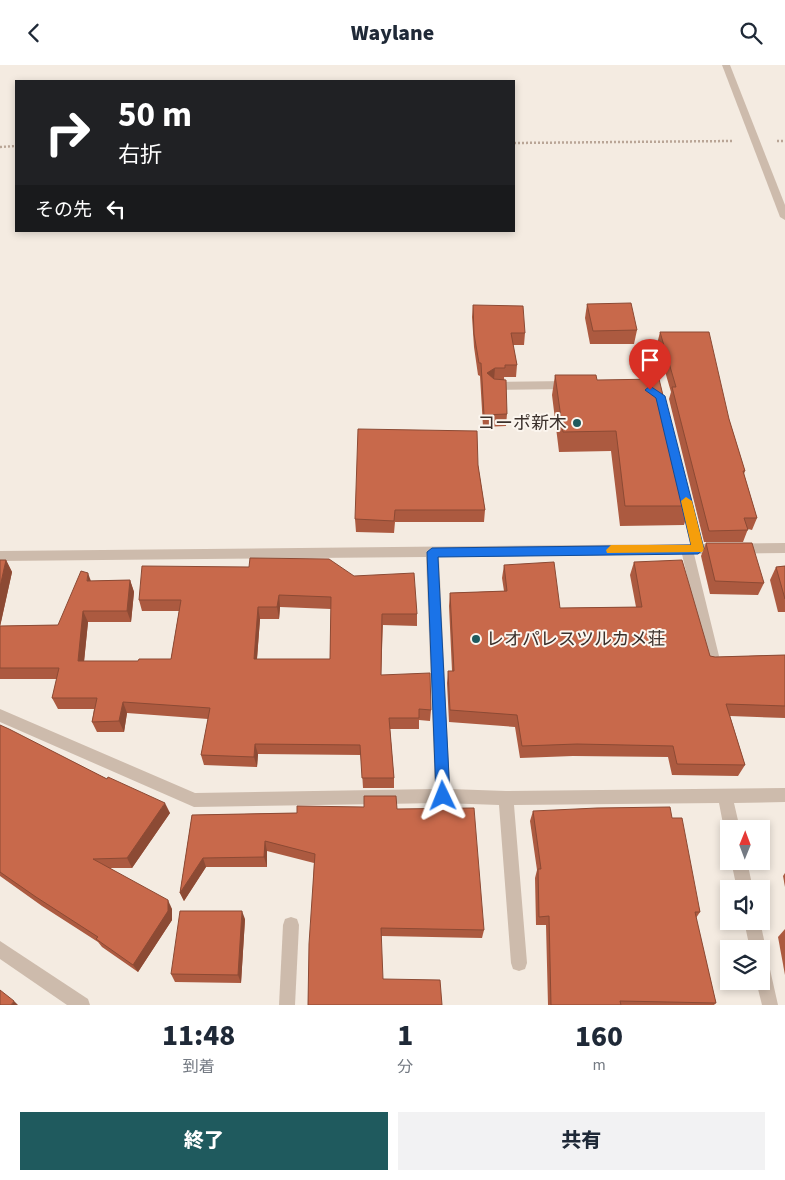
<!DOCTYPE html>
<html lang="ja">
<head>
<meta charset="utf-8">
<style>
  :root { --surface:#fff; --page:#f2f2f3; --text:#1f2937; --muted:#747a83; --accent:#1f5a5e }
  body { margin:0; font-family:"Source Sans 3","Noto Sans JP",sans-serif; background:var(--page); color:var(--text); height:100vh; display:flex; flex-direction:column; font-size:19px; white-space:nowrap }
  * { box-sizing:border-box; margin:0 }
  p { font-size:16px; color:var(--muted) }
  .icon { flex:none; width:28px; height:28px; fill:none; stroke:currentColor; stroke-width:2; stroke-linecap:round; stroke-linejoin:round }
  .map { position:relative; height:940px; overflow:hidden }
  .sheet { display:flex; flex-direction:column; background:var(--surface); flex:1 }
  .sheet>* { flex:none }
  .hud { position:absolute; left:15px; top:15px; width:500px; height:152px; border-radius:0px; box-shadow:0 2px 8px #0003; background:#202124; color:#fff; overflow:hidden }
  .needle { width:32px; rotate:1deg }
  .buttons { position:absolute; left:720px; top:755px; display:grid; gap:10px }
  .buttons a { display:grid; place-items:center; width:50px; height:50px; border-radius:0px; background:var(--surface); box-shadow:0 2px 8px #0003; font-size:25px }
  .pin { position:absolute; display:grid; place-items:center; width:42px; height:42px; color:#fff; margin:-51px -21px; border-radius:50% 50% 50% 0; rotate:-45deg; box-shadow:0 0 5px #0007 }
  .pin .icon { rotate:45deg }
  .me { position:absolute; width:55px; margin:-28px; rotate:358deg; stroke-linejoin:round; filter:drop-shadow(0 0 4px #0008) }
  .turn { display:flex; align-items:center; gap:18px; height:105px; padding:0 20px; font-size:22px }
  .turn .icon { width:65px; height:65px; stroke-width:2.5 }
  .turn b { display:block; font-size:35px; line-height:42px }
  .then { display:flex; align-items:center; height:48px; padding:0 20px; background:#0003; gap:10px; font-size:19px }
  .eta { display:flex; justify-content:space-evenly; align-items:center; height:85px; text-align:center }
  .eta b { font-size:30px; font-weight:800; line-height:35px }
  .cta { display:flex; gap:10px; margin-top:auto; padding:10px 20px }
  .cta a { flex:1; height:58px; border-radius:0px; background:var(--accent); color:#fff; font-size:20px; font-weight:800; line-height:58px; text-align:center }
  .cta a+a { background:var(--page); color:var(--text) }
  header { display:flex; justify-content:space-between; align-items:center; height:65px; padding:0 20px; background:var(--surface); font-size:22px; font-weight:800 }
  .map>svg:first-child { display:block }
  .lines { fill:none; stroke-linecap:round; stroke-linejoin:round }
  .path { stroke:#b9a596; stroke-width:2.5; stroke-dasharray:2 2; stroke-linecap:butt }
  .minor { fill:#cdbbac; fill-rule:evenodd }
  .wall { fill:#ac5a40; fill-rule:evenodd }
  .shaded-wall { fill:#8c4a34 }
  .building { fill:#c8694b; stroke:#8c4a34; fill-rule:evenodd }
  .route { fill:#1a73e8; stroke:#114b97 }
  .slow { fill:#f59e0b }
  .poi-dot { fill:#1f5a5e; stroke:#fbf5ee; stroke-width:2 }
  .labels { text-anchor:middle; stroke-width:4; stroke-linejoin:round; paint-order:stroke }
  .poi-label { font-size:18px; fill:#3b302b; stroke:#fbf5ee; text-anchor:end }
</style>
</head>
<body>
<header><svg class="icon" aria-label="back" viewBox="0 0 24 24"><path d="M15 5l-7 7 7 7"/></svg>Waylane<svg class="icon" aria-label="search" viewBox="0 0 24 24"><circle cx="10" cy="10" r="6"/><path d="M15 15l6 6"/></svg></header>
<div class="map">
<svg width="785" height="940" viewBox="0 0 785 940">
  <rect width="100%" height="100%" fill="#f4ebe1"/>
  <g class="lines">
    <!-- path -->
    <g class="path">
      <polyline points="777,76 785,76"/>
      <polyline points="514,78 733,76"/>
      <polyline points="0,82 16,81"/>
    </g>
    <!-- minor -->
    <g class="minor">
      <polygon points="722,0 730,0 785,140 785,155 780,152"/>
      <polygon points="569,316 575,320 569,324 494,325 488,321 494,317"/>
      <polygon points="685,426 689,428 691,431 703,479 785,478 785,488 694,489 719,591 717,595 712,597 707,595 705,591 682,489 439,492 450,724 506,726 785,723 785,737 734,738 740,764 729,764 729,770 724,764 719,738 514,740 527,898 525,904 519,906 513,904 511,898 499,740 443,738 194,742 0,657 0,644 195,728 435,724 426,492 0,496 0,486 690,479 679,431 681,428"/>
      <polygon points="731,796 747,796 753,824 737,824"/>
      <polygon points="291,852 297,854 299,860 295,940 279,940 283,860 285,854"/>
      <polygon points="744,856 760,856 766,884 764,890 761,891 761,884 750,884"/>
      <polygon points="0,876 88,934 90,940 67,940 0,894"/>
      <polygon points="761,892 767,894 769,900 778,940 762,940 756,916 761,916"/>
    </g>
  </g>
  <!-- wall -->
  <g class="wall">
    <polygon points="587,239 637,265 634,279 590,279 585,253"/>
    <polygon points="473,240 525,268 524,280 513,280 517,300 516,312 504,312 507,349 506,361 483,362 480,311 478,310 474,282 472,252"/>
    <polygon points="660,267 729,354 745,406 744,409 757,453 752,465 748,464 743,477 704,477 669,334 671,327 657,279"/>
    <polygon points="555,310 597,315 690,441 684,460 620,461 611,386 559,387 552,330"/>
    <polygon points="478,400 485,445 484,457 395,457 394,468 356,467 355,454"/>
    <polygon points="706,478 764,518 758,530 710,529 701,491"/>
    <path d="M0,495H6L12,507L0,561L58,560L91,516L130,515L134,527L131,557H88L84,596H138L171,594L179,546H142L139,535L354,511L417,549V561L383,560L381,610L431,645L430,656L419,655V664H390L394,713V723H363L361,690L258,689L257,702L204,700L201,690L208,654L127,648L124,667H97L92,657L94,644H58L52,633L57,614H0ZM280,542L331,544L330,594H257L260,554H279Z"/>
    <polygon points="634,497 710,591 715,592 785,590 785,653 730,651 745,700 738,711 672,710 668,692 573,691 520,693 515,662 449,657 447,618 448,606 452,606 449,541 450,528 504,526 502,513 504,500 560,543 636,542 630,510"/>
    <polygon points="785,501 785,547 778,547 770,515 776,502"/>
    <polygon points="0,660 107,714 170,748 132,803 110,803 172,844 172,855 138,907 102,882 98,877 42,841 0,811"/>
    <polygon points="397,744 484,865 482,873 382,871 308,940 314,798 267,786 267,802 206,802 184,836 180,828 192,750 297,748"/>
    <polygon points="533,746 672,753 700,847 696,853 716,938 714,940 548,940 546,860 536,860 535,813 537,805 530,756"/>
    <polygon points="785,808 785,822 783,811"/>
    <polygon points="245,854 241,918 175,917 171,909"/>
    <polygon points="785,864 785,910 778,872"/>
  </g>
  <!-- shaded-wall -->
  <g class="shaded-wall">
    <polygon points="495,303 494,315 487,308"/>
    <polygon points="6,495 12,507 0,562 0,522"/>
    <polygon points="88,508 92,519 87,516"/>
    <polygon points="130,515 134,527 131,557 127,546"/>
    <polygon points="279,530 280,542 279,554 277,542"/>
    <polygon points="258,542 260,554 256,606 254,594"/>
    <polygon points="83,546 88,557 83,607 78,596"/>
    <polygon points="123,637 127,648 124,667 119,656"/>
    <polygon points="255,679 258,689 257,702 254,692"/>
    <polygon points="165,738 170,748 132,803 127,793"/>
    <polygon points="265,776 267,786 267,802 264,792"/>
    <polygon points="203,793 206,802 184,836 180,828"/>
    <polygon points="168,835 172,844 172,855 138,907 133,900"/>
    <polygon points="242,846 245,854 241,918 238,910"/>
    <polygon points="14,936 18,940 11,940"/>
  </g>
  <!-- building -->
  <g class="building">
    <polygon points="631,238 637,265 593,266 587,239"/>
    <polygon points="473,240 523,241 525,268 511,268 517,300 505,300 505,303 495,303 487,308 494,314 506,315 507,349 484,350 481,298 479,298 474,269"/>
    <polygon points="660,267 709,267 729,354 745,406 743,406 757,453 744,453 748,465 709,466 672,322 676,322"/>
    <polygon points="555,310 596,310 597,315 659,314 690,441 625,441 616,366 563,367"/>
    <polygon points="358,364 477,366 478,400 485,445 395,445 394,456 355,454"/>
    <polygon points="706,478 752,478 764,518 715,516"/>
    <path d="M250,493L329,494L354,511L414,508L417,549H382L381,610L430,608L431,645L419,644V653H389L394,713H362L360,680L255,679L254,692L201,690L210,643L123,637L119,656L92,657L97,633H52L59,603H0V561L58,560L81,506L88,508L87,516L130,515L127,546H83L78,596H138L139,594H171L181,535H139L142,501L249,502ZM279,530L331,532L330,594H254L258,542H277Z"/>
    <polygon points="0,495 6,495 0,522"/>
    <polygon points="682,495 710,591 715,592 785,590 785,641 726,639 745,700 677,699 673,681 577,679 522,681 517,650 450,645 448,606 454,606 450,528 507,526 504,500 554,497 560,543 642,542 634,497"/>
    <polygon points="785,501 785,534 776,502"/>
    <polygon points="0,660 9,664 107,714 108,712 165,738 127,793 93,794 168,835 168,846 133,900 96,874 98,872 36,832 0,807"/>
    <polygon points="364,731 396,731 397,744 474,743 484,865 381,863 383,914 440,915 442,940 308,940 309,879 315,789 265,776 264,792 203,793 180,828 192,750 297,748 297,741 364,742"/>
    <polygon points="670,742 672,753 682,753 700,847 695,847 716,938 620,936 621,940 551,940 549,851 539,852 538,804 541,804 533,746 597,743"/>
    <polygon points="180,846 242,846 238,910 171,909"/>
    <polygon points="0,925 14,936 11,940 0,940"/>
  </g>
  <!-- route -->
  <polygon class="route" points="650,321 665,331 704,484 698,489 438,492 450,731 448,735 443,737 438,735 436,731 427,487 432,483 691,480 656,333 645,325"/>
  <!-- slow -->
  <polygon class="slow" points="686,432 692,436 704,484 702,487 607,488 606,485 611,480 691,480 681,436"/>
  <!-- markers -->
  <g class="poi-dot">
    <circle cx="577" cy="358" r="5"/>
    <circle cx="476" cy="574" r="5"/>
  </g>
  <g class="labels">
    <!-- poi labels -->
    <g class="poi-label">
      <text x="567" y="364">コーポ新木</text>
      <text x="486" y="580" text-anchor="start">レオパレスツルカメ荘</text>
    </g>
  </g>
</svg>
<div class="buttons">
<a><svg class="needle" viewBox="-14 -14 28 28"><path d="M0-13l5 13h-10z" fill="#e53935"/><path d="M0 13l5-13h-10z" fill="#747a83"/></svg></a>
<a><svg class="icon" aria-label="sound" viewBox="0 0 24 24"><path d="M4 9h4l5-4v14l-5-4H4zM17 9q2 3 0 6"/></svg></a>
<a><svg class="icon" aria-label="layers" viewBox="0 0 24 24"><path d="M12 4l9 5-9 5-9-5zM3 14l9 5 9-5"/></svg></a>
</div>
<div class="pin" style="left:650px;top:325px;background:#d93025"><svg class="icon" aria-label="arrive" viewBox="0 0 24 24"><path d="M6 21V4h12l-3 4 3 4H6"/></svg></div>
<svg class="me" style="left:443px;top:731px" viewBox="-20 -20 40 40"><path d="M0-17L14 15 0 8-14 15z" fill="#1a73e8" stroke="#fff" stroke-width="4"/></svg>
<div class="hud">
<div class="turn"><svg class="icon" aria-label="right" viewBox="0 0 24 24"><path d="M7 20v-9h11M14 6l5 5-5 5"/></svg><div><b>50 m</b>右折</div></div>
<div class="then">その先<svg class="icon" aria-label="left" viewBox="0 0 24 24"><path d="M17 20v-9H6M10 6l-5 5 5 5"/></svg></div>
</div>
</div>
<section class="sheet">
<div class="eta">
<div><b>11:48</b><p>到着</p></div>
<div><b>1</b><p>分</p></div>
<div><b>160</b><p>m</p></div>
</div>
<div class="cta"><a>終了</a><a>共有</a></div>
</section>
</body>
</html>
